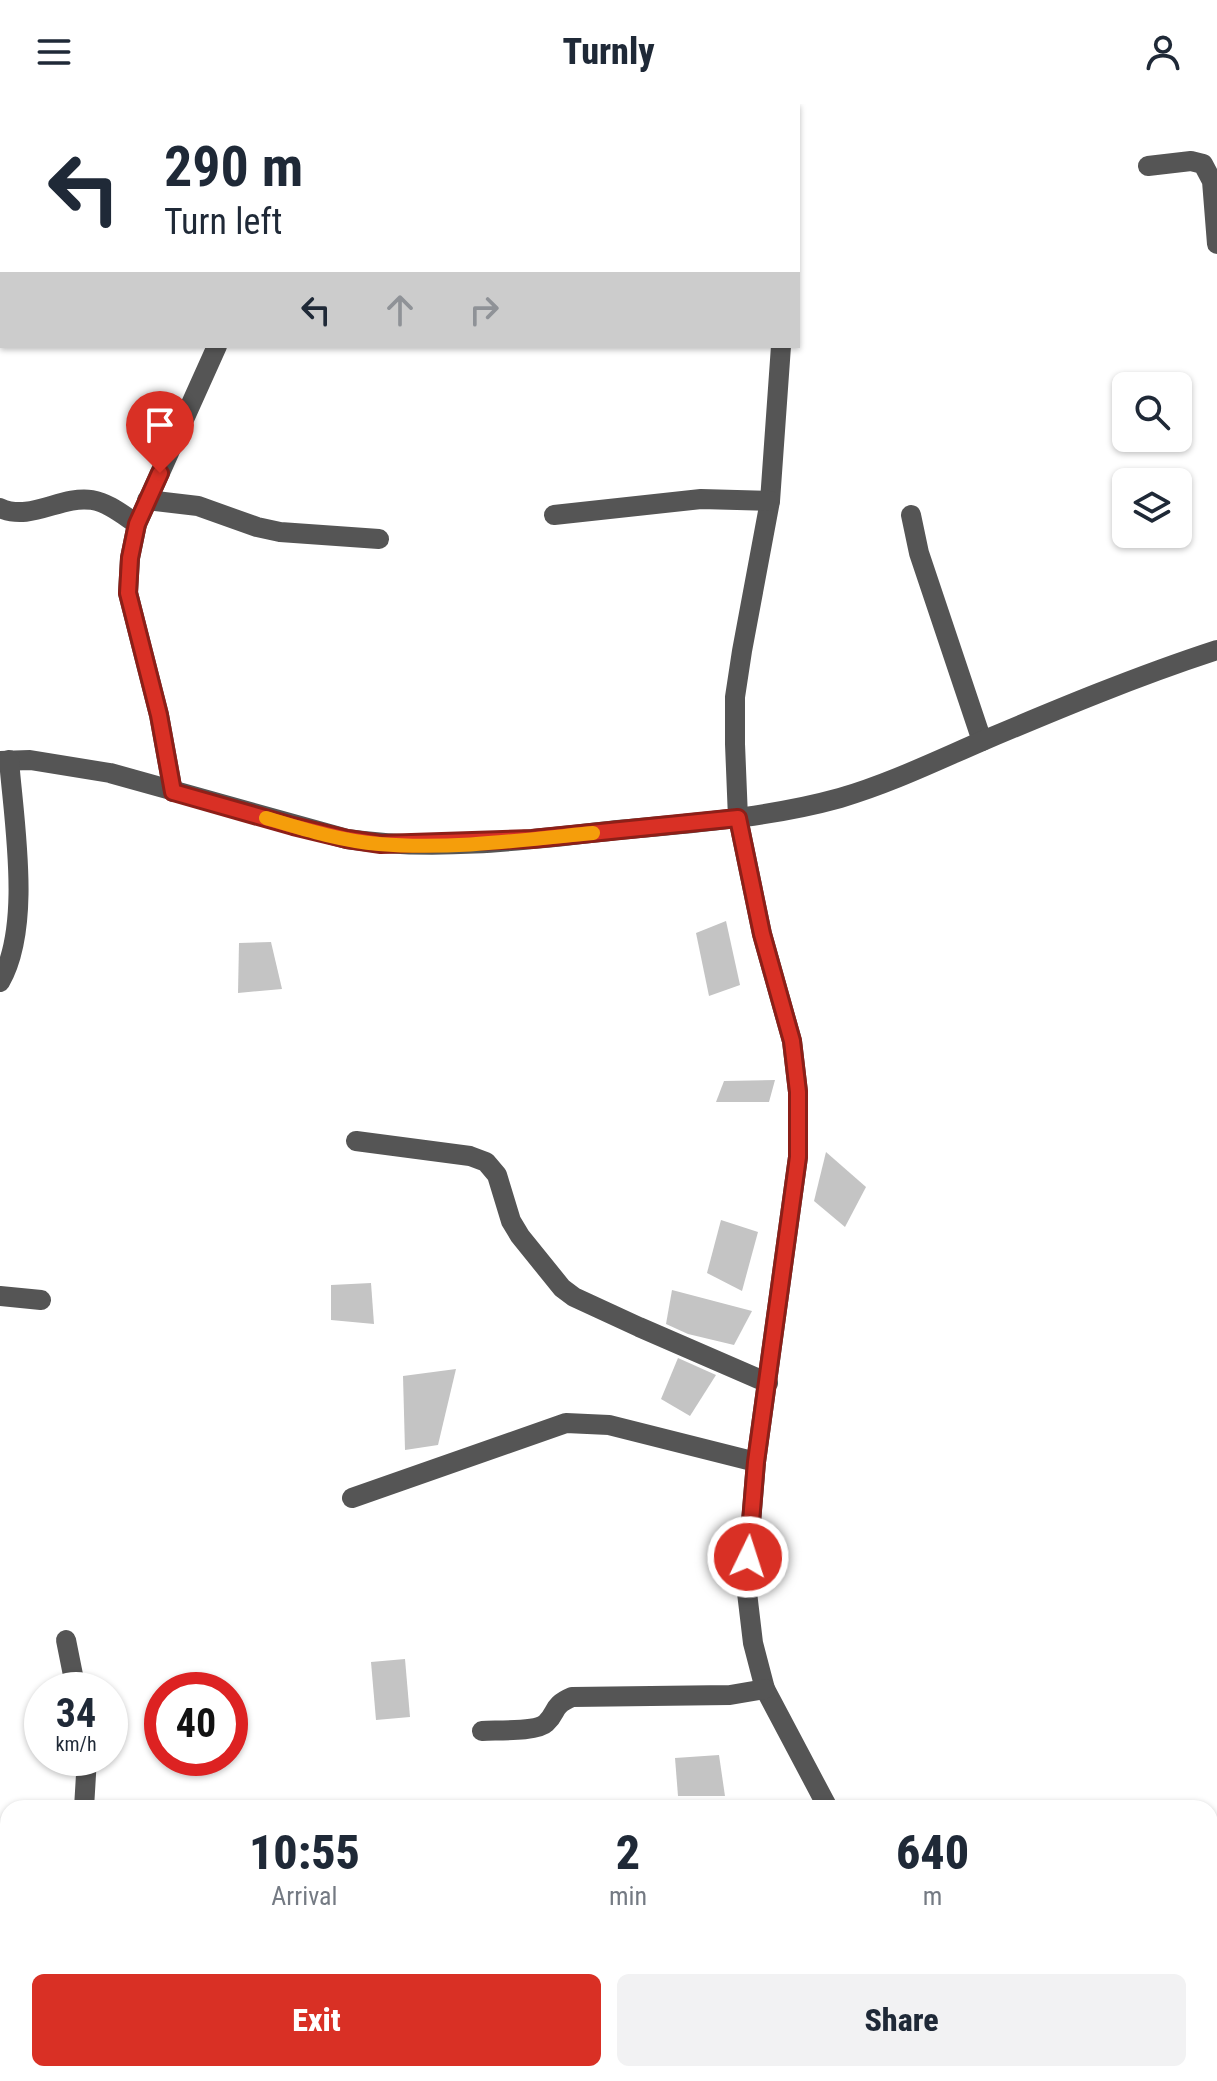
<!DOCTYPE html>
<html lang="en">
<head>
<meta charset="utf-8">
<style>
  :root { --surface:#fff; --page:#f2f2f3; --text:#1f2937; --muted:#747a83; --accent:#d93025 }
  body { margin:0; font-family:"Roboto Condensed",sans-serif; background:var(--page); color:var(--text); height:100vh; display:flex; flex-direction:column; font-size:30px; white-space:nowrap }
  * { box-sizing:border-box; margin:0 }
  p { font-size:26px; color:var(--muted) }
  .icon { flex:none; width:44px; height:44px; fill:none; stroke:currentColor; stroke-width:2; stroke-linecap:round; stroke-linejoin:round }
  .map { position:relative; flex:1; overflow:hidden }
  .panel { position:absolute; left:0px; top:1696px; width:1218px; height:282px; display:flex; flex-direction:column; background:var(--surface); border-radius:24px 24px 0 0; box-shadow:0 2px 6px #0004 }
  .panel>* { flex:none }
  .banner { position:absolute; left:0px; top:0px; width:800px; height:244px; box-shadow:0 2px 6px #0004; background:#fff; color:var(--text); overflow:hidden }
  .fabs { position:absolute; left:1112px; top:268px; display:grid; gap:16px }
  .fabs a { display:grid; place-items:center; width:80px; height:80px; border-radius:12px; background:var(--surface); box-shadow:0 2px 6px #0004; font-size:40px }
  .speed { position:absolute; left:24px; top:1568px; display:flex; gap:16px; font-size:40px; font-weight:700; text-align:center }
  .speed>* { display:grid; place-content:center; width:104px; height:104px; border-radius:50%; background:var(--surface); box-shadow:0 2px 6px #0004; line-height:1 }
  .speed small { font-size:20px; font-weight:400 }
  .speed .limit { border:12px solid #d22; background:#fff; color:#111 }
  .pin { position:absolute; display:grid; place-items:center; width:68px; height:68px; color:#fff; margin:-82px -34px; border-radius:50% 50% 50% 0; rotate:-45deg; box-shadow:0 0 8px #0007 }
  .pin .icon { rotate:45deg }
  .me { position:absolute; width:88px; margin:-44px; rotate:4deg; stroke-linejoin:round; filter:drop-shadow(0 0 6px #0008) }
  .turn { display:flex; align-items:center; gap:28px; height:168px; padding:0 32px; font-size:36px }
  .turn .icon { width:104px; height:104px; stroke-width:2.5 }
  .turn b { display:block; font-size:56px; line-height:68px }
  .lanes { display:flex; align-items:center; height:76px; padding:0 32px; background:#0003; justify-content:center; gap:40px; direction:ltr }
  .lanes .off { opacity:.35 }
  .eta { display:flex; justify-content:space-evenly; align-items:center; height:136px; text-align:center }
  .eta b { font-size:48px; font-weight:800; line-height:56px }
  .primary-button { display:flex; gap:16px; margin-top:auto; padding:16px 32px }
  .primary-button a { flex:1; height:92px; border-radius:12px; background:var(--accent); color:#fff; font-size:32px; font-weight:800; line-height:92px; text-align:center }
  .primary-button a+a { background:var(--page); color:var(--text) }
  header { display:flex; justify-content:space-between; align-items:center; height:104px; padding:0 32px; background:var(--surface); font-size:36px; font-weight:800 }
  .map>svg:first-child { display:block }
  .building { fill:#c4c4c4 }
  .lines { fill:none; stroke-linecap:round; stroke-linejoin:round }
  .minor { stroke:#555; stroke-width:20 }
  .route-casing { stroke:#8d1f18; stroke-width:20 }
  .route { stroke:#d93025; stroke-width:14 }
  .slow { stroke:#f59e0b; stroke-width:14 }
</style>
</head>
<body>
<header><svg class="icon" aria-label="menu" viewBox="0 0 24 24"><path d="M4 6h16M4 12h16M4 18h16"/></svg>Turnly<svg class="icon" aria-label="person" viewBox="0 0 24 24"><circle cx="12" cy="8" r="4"/><path d="M4 21q1-7 8-7t8 7"/></svg></header>
<div class="map">
<svg width="1217" height="1977" viewBox="0 0 1217 1977">
  <rect width="100%" height="100%" fill="#fff"/>
  <!-- building -->
  <g class="building">
    <polygon points="726,817 740,881 709,892 696,829"/>
    <polygon points="271,838 282,885 238,889 239,839"/>
    <polygon points="775,976 769,998 716,998 724,977"/>
    <polygon points="826,1048 866,1083 845,1123 814,1097"/>
    <polygon points="721,1116 758,1128 742,1187 707,1169"/>
    <polygon points="371,1179 374,1220 331,1216 331,1181"/>
    <polygon points="672,1186 752,1207 734,1241 688,1230 666,1220"/>
    <polygon points="678,1254 716,1271 690,1312 661,1295"/>
    <polygon points="456,1265 438,1341 405,1346 403,1272"/>
    <polygon points="405,1555 410,1613 376,1616 371,1558"/>
    <polygon points="719,1651 725,1692 678,1692 675,1654"/>
  </g>
  <g class="lines">
    <!-- minor -->
    <g class="minor">
      <polyline points="229,0 231,2"/>
      <polyline points="769,0 769,2"/>
      <polyline points="1148,62 1191,57 1203,60 1212,77 1217,140"/>
      <polyline points="781,242 770,397 742,547 735,593 735,640 738,714 762,830 792,937 798,988 798,1053 756,1358 746,1480 753,1539 765,1585 828,1704"/>
      <polyline points="147,396 198,402 257,423 280,428 379,435"/>
      <path d="M0,404C31,418 61,391 92,396C109,399 123,411 137,420"/>
      <polyline points="554,411 701,395 770,397"/>
      <polyline points="911,411 919,449 982,637"/>
      <path d="M0,657L30,656L110,669L347,735C436,748 529,736 618,726C692,719 768,714 840,694C888,680 934,658 980,638C1058,605 1137,572 1217,546"/>
      <polyline points="173,688 159,611 128,489 130,454 137,420 217,242"/>
      <path d="M0,878C32,823 14,719 9,656"/>
      <polyline points="356,1037 470,1052 486,1058 497,1071 511,1117 520,1132 562,1184 574,1193 639,1223 768,1279"/>
      <polyline points="0,1192 41,1196"/>
      <polyline points="352,1394 566,1319 609,1321 756,1358"/>
      <polyline points="66,1536 76,1586"/>
      <path d="M482,1627C496,1626 537,1628 546,1619C558,1608 551,1602 572,1593L730,1591L765,1585"/>
      <polyline points="84,1704 87,1654"/>
      <polyline points="1210,1741 1217,1743"/>
      <polyline points="0,1779 8,1777"/>
      <polyline points="0,1827 8,1843"/>
      <polyline points="28,1970 29,1977"/>
      <polyline points="583,1970 591,1977"/>
      <polyline points="931,1970 932,1977"/>
      <polyline points="75,1977 102,1970"/>
      <polyline points="1002,1977 1003,1970"/>
    </g>
  </g>
  <g class="lines">
    <defs>
      <polyline id="route" points="160,369 137,420 130,454 128,489 159,611 173,688 293,722 347,735 381,740 532,735 738,714 762,830 792,937 798,988 798,1053 756,1358 748,1453"/>
    </defs>
    <!-- route casing -->
    <use href="#route" class="route-casing"/>
    <!-- route -->
    <use href="#route" class="route"/>
    <!-- slow -->
    <path class="slow" d="M266,714C303,725 341,737 379,740C449,746 523,736 593,729"/>
  </g>
</svg>
<div class="fabs">
<a><svg class="icon" aria-label="search" viewBox="0 0 24 24"><circle cx="10" cy="10" r="6"/><path d="M15 15l6 6"/></svg></a>
<a><svg class="icon" aria-label="layers" viewBox="0 0 24 24"><path d="M12 4l9 5-9 5-9-5zM3 14l9 5 9-5"/></svg></a>
</div>
<div class="speed"><div>34<small>km/h</small></div><div class="limit">40</div></div>
<div class="pin" style="left:160px;top:369px;background:#d93025"><svg class="icon" aria-label="arrive" viewBox="0 0 24 24"><path d="M6 21V4h12l-3 4 3 4H6"/></svg></div>
<svg class="me" style="left:748px;top:1453px" viewBox="-20 -20 40 40"><circle r="17" fill="#d93025" stroke="#fff" stroke-width="3"/><path d="M0-11L8 9 0 5-8 9z" fill="#fff"/></svg>
<div class="banner">
<div class="turn"><svg class="icon" aria-label="left" viewBox="0 0 24 24"><path d="M17 20v-9H6M10 6l-5 5 5 5"/></svg><div><b>290 m</b>Turn left</div></div>
<div class="lanes"><svg class="icon" aria-label="left" viewBox="0 0 24 24"><path d="M17 20v-9H6M10 6l-5 5 5 5"/></svg><svg class="icon off" aria-label="ahead" viewBox="0 0 24 24"><path d="M12 20V5M6 11l6-6 6 6"/></svg><svg class="icon off" aria-label="right" viewBox="0 0 24 24"><path d="M7 20v-9h11M14 6l5 5-5 5"/></svg></div>
</div>
<section class="panel">
<div class="eta">
<div><b>10:55</b><p>Arrival</p></div>
<div><b>2</b><p>min</p></div>
<div><b>640</b><p>m</p></div>
</div>
<div class="primary-button"><a>Exit</a><a>Share</a></div>
</section>
</div>
</body>
</html>
